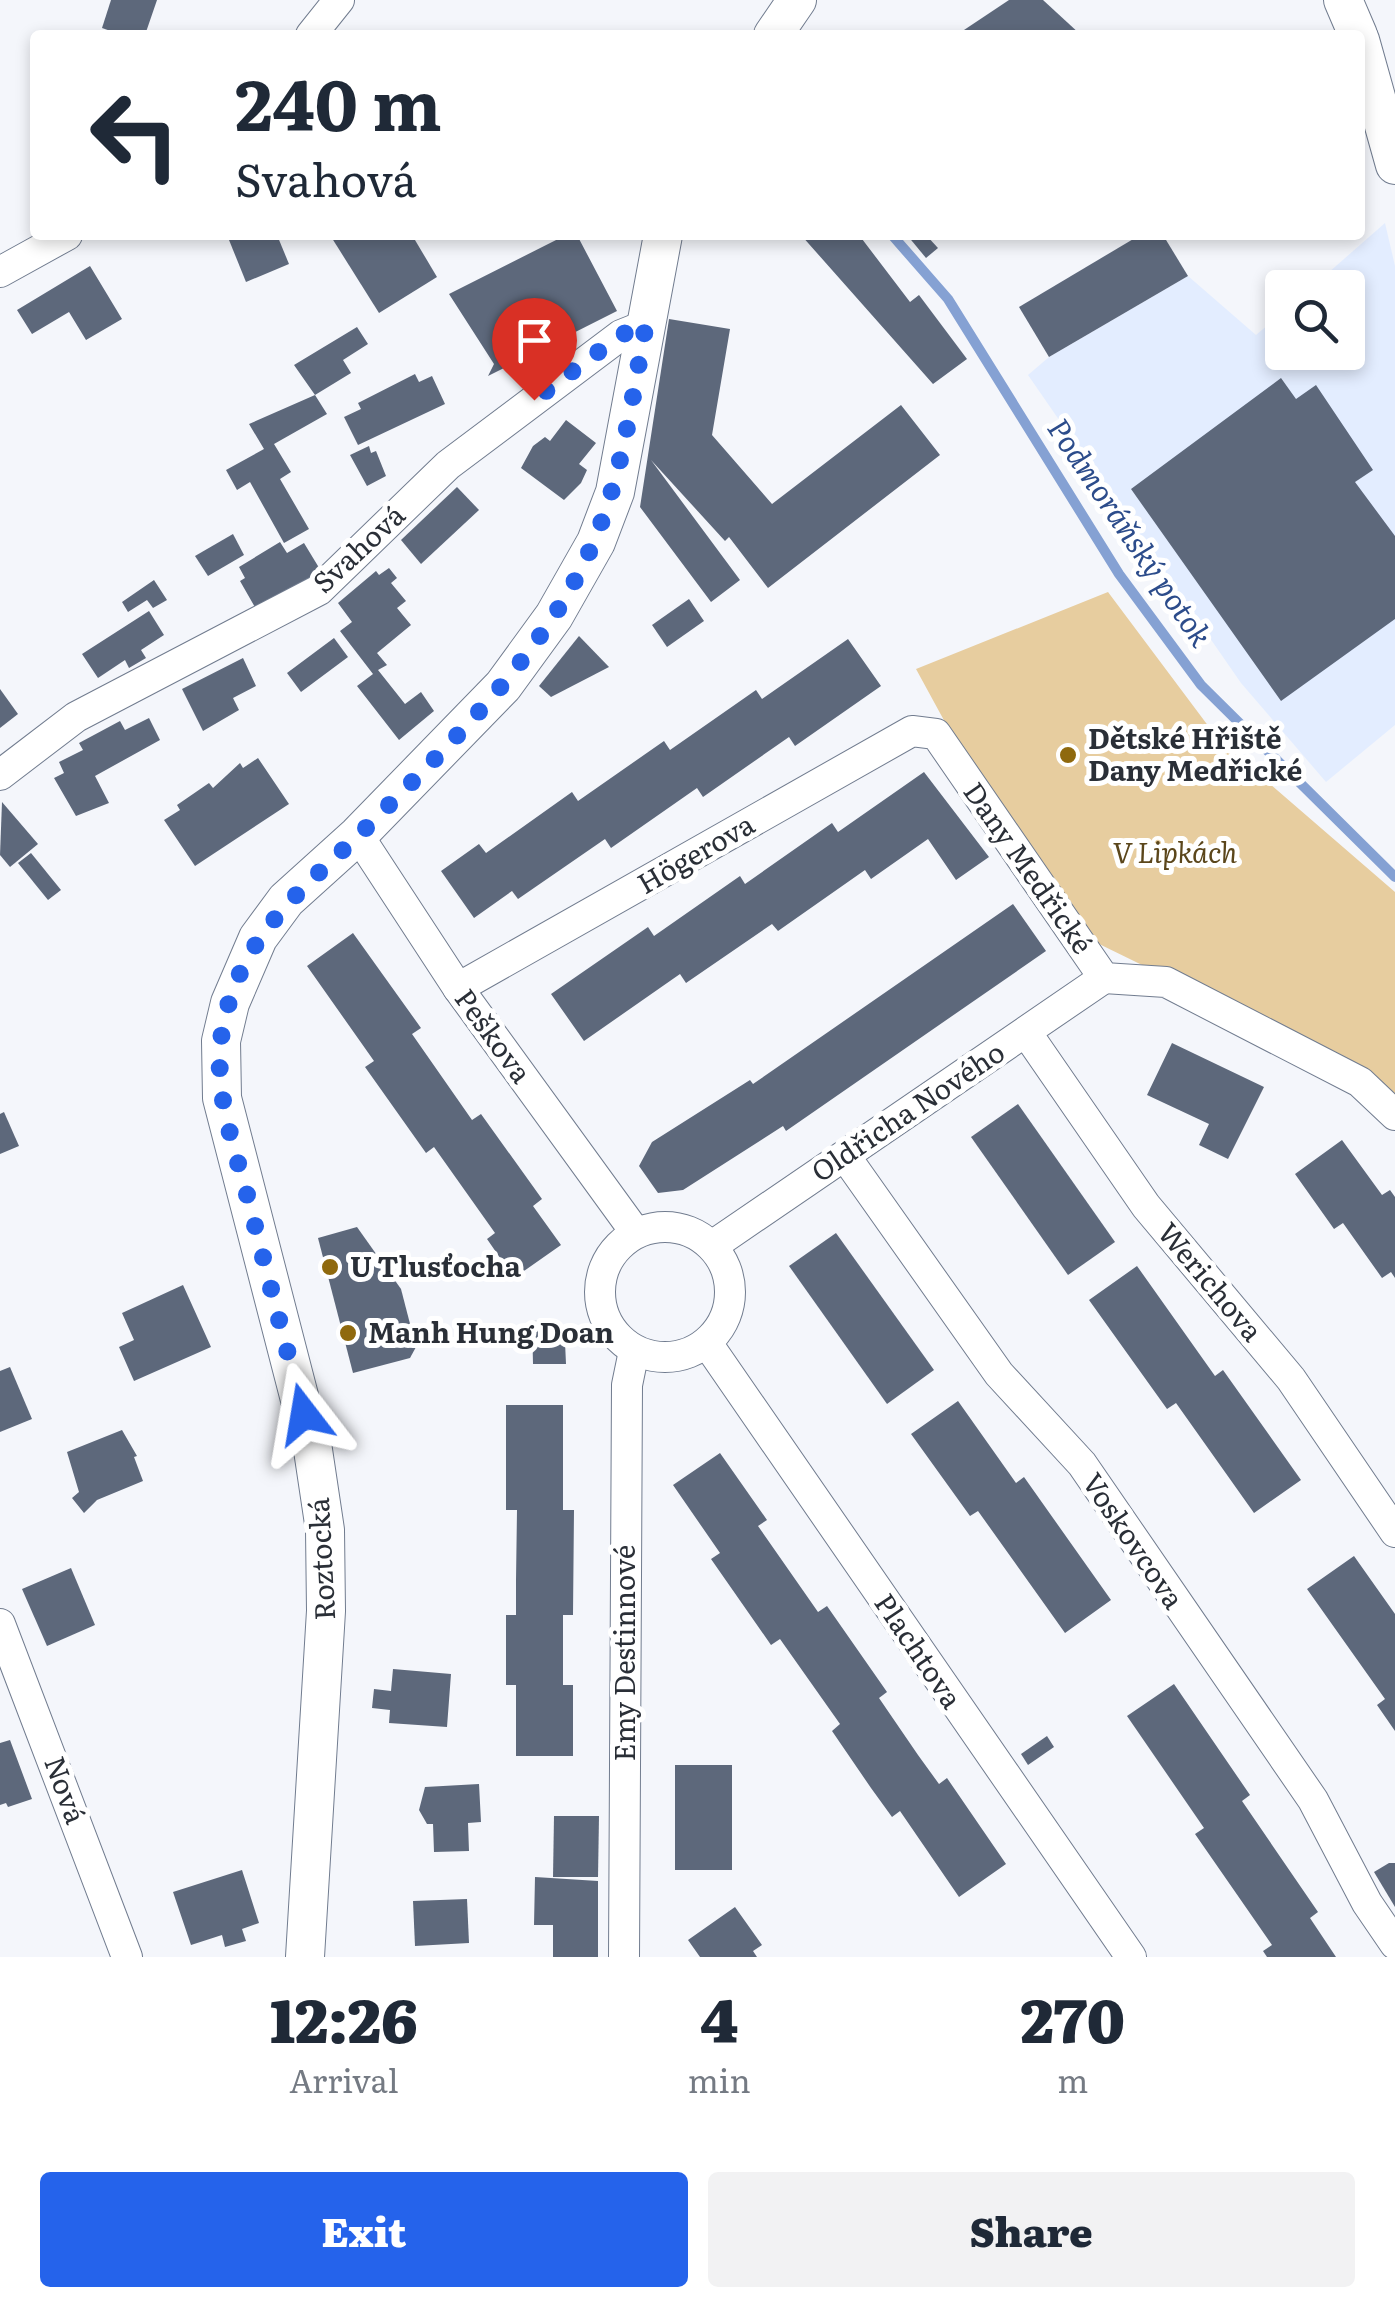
<!DOCTYPE html>
<html lang="en">
<head>
<meta charset="utf-8">
<style>
  :root { --surface:#fff; --page:#f2f2f3; --text:#1f2937; --muted:#747a83; --accent:#2563eb }
  body { margin:0; font-family:Literata,serif; background:var(--page); color:var(--text); height:100vh; display:flex; flex-direction:column; font-size:38px; white-space:nowrap }
  * { box-sizing:border-box; margin:0 }
  p { font-size:32px; color:var(--muted) }
  .icon { flex:none; width:55px; height:55px; fill:none; stroke:currentColor; stroke-width:2; stroke-linecap:round; stroke-linejoin:round }
  .map { position:relative; height:1957px; overflow:hidden }
  .sheet { display:flex; flex-direction:column; background:var(--surface); flex:1 }
  .sheet>* { flex:none }
  .guide { position:absolute; left:30px; top:30px; width:1335px; height:210px; border-radius:10px; box-shadow:0 5px 15px #0003; background:#fff; color:var(--text); overflow:hidden }
  .buttons { position:absolute; left:1265px; top:270px; display:grid; gap:20px }
  .buttons a { display:grid; place-items:center; width:100px; height:100px; border-radius:10px; background:var(--surface); box-shadow:0 5px 15px #0003; font-size:50px }
  .pin { position:absolute; display:grid; place-items:center; width:85px; height:85px; color:#fff; margin:-102px -42px; border-radius:50% 50% 50% 0; rotate:-45deg; box-shadow:0 0 10px #0007 }
  .pin .icon { rotate:45deg }
  .me { position:absolute; width:110px; margin:-55px; rotate:346deg; stroke-linejoin:round; filter:drop-shadow(0 0 8px #0008) }
  .turn { display:flex; align-items:center; gap:35px; height:210px; padding:0 40px; font-size:45px }
  .turn .icon { width:130px; height:130px; stroke-width:2.5 }
  .turn b { display:block; font-size:70px; line-height:85px }
  .eta { display:flex; justify-content:space-evenly; align-items:center; height:170px; text-align:center }
  .eta b { font-size:60px; font-weight:800; line-height:70px }
  .action { display:flex; gap:20px; margin-top:auto; padding:20px 40px }
  .action a { flex:1; height:115px; border-radius:10px; background:var(--accent); color:#fff; font-size:40px; font-weight:800; line-height:115px; text-align:center }
  .action a+a { background:var(--page); color:var(--text) }
  .map>svg:first-child { display:block }
  .built { fill:#e3edff }
  .green { fill:#e7cd9f }
  .lines { fill:none; stroke-linecap:round; stroke-linejoin:round }
  .stream { stroke:#85a1d3; stroke-width:10 }
  .building { fill:#5d687b }
  .minor-casing { stroke:#717c8f; stroke-width:32 }
  .tertiary-casing { stroke:#717c8f; stroke-width:40 }
  .minor { stroke:#fff; stroke-width:30 }
  .tertiary { stroke:#fff; stroke-width:38 }
  .route { stroke:#2563eb; stroke-width:18; stroke-dasharray:0 32.4 }
  .poi-dot { fill:#8f690e; stroke:#fff; stroke-width:4 }
  .labels { text-anchor:middle; stroke-width:10; stroke-linejoin:round; paint-order:stroke }
  .street-label { font-size:28px; fill:#2a2f37; stroke:#fff }
  .poi-label { font-size:28px; font-weight:bold; fill:#2a2f37; stroke:#fff; text-anchor:start }
  .park-label { font-size:28px; font-style:italic; fill:#5b461b; stroke:#fff }
  .water-label { font-size:30px; font-style:italic; fill:#2c4c8b; stroke:#fff }
</style>
</head>
<body>
<div class="map">
<svg width="1395" height="1957" viewBox="0 0 1395 1957">
  <rect width="100%" height="100%" fill="#f4f6fb"/>
  <!-- built -->
  <polygon class="built" points="1385,223 1395,266 1395,725 1326,782 1241,683 1028,375 1049,357 1188,276 1256,335 1282,313 1282,352 1348,352 1348,288 1312,287"/>
  <!-- green -->
  <polygon class="green" points="1108,592 1218,739 1395,892 1395,1104 1363,1073 1095,942 952,735 916,669"/>
  <g class="lines">
    <!-- stream -->
    <polyline class="stream" points="892,235 948,299 1119,574 1201,685 1395,877"/>
  </g>
  <!-- building -->
  <g class="building">
    <polygon points="111,0 157,0 145,35 122,35 102,28"/>
    <polygon points="1009,0 1043,0 1081,35 961,32"/>
    <polygon points="227,235 277,235 289,264 246,282"/>
    <polygon points="330,235 412,235 437,277 379,313"/>
    <polygon points="566,235 577,235 617,311 488,376 494,364 449,294"/>
    <polygon points="801,235 859,235 910,302 919,295 967,359 933,384"/>
    <polygon points="907,235 926,235 938,248 926,258"/>
    <polygon points="1140,235 1163,235 1188,276 1049,357 1019,307"/>
    <polygon points="90,266 122,319 86,340 69,312 32,334 17,310"/>
    <polygon points="669,319 730,329 712,435 772,504 901,405 940,455 768,588 729,537 725,541 651,460 740,580 711,602 640,507"/>
    <polygon points="357,327 368,344 343,360 351,373 315,395 294,365"/>
    <polygon points="415,374 419,382 432,376 445,404 358,445 344,417 361,409 358,403"/>
    <polygon points="1281,378 1296,399 1316,385 1373,470 1355,482 1395,536 1395,619 1281,701 1131,489"/>
    <polygon points="315,395 327,414 274,444 291,472 280,479 309,529 284,543 250,482 237,490 226,470 264,449 249,424"/>
    <polygon points="566,420 596,443 579,464 587,470 581,483 564,500 521,468 533,446 545,437 550,441"/>
    <polygon points="369,446 371,453 376,451 386,476 367,486 350,455"/>
    <polygon points="457,487 479,510 421,564 401,540"/>
    <polygon points="233,534 244,555 208,576 195,556"/>
    <polygon points="280,542 287,553 304,543 321,571 256,609 240,581 245,578 239,567"/>
    <polygon points="389,568 397,578 391,583 406,601 397,608 411,625 377,653 387,665 378,670 405,704 421,692 434,711 399,740 357,686 373,674 340,631 352,622 338,603 376,571 379,575"/>
    <polygon points="154,580 167,600 153,608 147,600 128,612 122,602"/>
    <polygon points="689,599 704,621 667,647 652,625"/>
    <polygon points="149,611 164,635 141,650 146,658 129,668 125,660 98,678 82,654"/>
    <polygon points="579,636 609,667 551,697 539,686"/>
    <polygon points="334,638 348,657 301,692 287,673"/>
    <polygon points="848,639 881,686 795,746 789,737 703,797 697,788 611,848 605,839 518,899 512,891 474,918 441,871 479,844 486,853 572,792 578,801 664,741 670,750 756,690 762,699"/>
    <polygon points="243,658 256,686 233,698 239,710 203,731 182,689"/>
    <polygon points="0,689 18,714 0,728"/>
    <polygon points="149,718 160,740 95,776 109,803 76,816 54,778 64,773 59,762 83,750 79,743 120,721 125,730"/>
    <polygon points="258,758 289,804 195,866 164,820 180,810 177,805 209,783 213,788 240,763 243,768"/>
    <polygon points="924,772 989,857 956,880 928,839 871,879 865,870 778,931 772,924 686,983 680,974 584,1041 551,994 648,927 654,936 740,876 745,884 832,823 838,832"/>
    <polygon points="2,802 38,844 10,867 0,855"/>
    <polygon points="31,853 61,890 48,900 18,863"/>
    <polygon points="1013,904 1046,951 786,1131 783,1126 683,1190 658,1193 639,1166 652,1142 750,1080 753,1084"/>
    <polygon points="353,933 421,1028 412,1034 472,1120 481,1114 542,1199 533,1206 561,1245 514,1278 487,1239 495,1233 434,1147 426,1153 365,1067 374,1061 307,966"/>
    <polygon points="1172,1043 1264,1087 1228,1159 1199,1145 1209,1124 1147,1095"/>
    <polygon points="1018,1104 1115,1242 1068,1275 971,1137"/>
    <polygon points="4,1112 19,1146 0,1154 0,1114"/>
    <polygon points="1342,1140 1382,1195 1390,1190 1395,1197 1395,1278 1391,1272 1382,1278 1343,1223 1334,1229 1295,1174"/>
    <polygon points="357,1227 401,1289 416,1347 410,1358 353,1373 318,1238"/>
    <polygon points="836,1233 934,1370 887,1404 789,1266"/>
    <polygon points="1137,1266 1215,1376 1223,1370 1301,1480 1254,1513 1176,1403 1167,1409 1089,1300"/>
    <polygon points="183,1285 211,1347 134,1381 119,1347 134,1340 122,1313"/>
    <polygon points="555,1320 555,1342 565,1342 566,1364 533,1364 532,1321"/>
    <polygon points="10,1367 32,1419 0,1432 0,1371"/>
    <polygon points="958,1401 1016,1483 1024,1477 1111,1600 1065,1633 978,1511 970,1516 911,1434"/>
    <polygon points="506,1405 563,1405 563,1510 574,1510 573,1615 563,1615 563,1685 573,1685 573,1756 516,1756 516,1685 506,1685 506,1615 516,1615 516,1580 517,1510 506,1510"/>
    <polygon points="122,1430 137,1456 134,1457 143,1481 97,1500 84,1513 72,1498 79,1492 67,1452"/>
    <polygon points="720,1453 767,1520 758,1526 818,1612 827,1606 887,1692 879,1698 918,1755 939,1784 947,1778 1006,1864 959,1897 900,1811 892,1817 871,1788 832,1731 840,1724 780,1639 771,1645 711,1559 720,1553 673,1485"/>
    <polygon points="1354,1556 1395,1614 1395,1731 1377,1705 1385,1699 1307,1589"/>
    <polygon points="71,1568 95,1625 47,1646 22,1589"/>
    <polygon points="393,1669 451,1674 447,1727 389,1723 390,1710 372,1708 374,1689 391,1691"/>
    <polygon points="1174,1684 1250,1795 1242,1801 1318,1912 1310,1918 1336,1957 1267,1957 1263,1951 1272,1945 1195,1834 1204,1828 1127,1716"/>
    <polygon points="1047,1736 1054,1747 1028,1765 1021,1754"/>
    <polygon points="10,1740 32,1799 8,1807 6,1803 0,1805 0,1743"/>
    <rect x="675" y="1765" width="57" height="105"/>
    <polygon points="479,1784 481,1822 468,1823 469,1851 434,1852 433,1824 427,1824 419,1810 425,1787"/>
    <polygon points="554,1816 599,1816 598,1877 553,1877"/>
    <polygon points="1389,1863 1395,1863 1395,1907 1374,1872"/>
    <polygon points="242,1870 259,1923 242,1929 246,1941 225,1947 222,1935 191,1945 173,1892"/>
    <polygon points="535,1877 598,1881 598,1957 553,1957 553,1925 534,1925"/>
    <polygon points="467,1899 469,1943 415,1946 413,1901"/>
    <polygon points="735,1907 762,1945 753,1951 757,1957 700,1957 688,1940"/>
  </g>
  <g class="lines">
    <defs>
      <g id="minor">
        <polyline points="311,35 339,0"/>
        <polyline points="0,272 67,235"/>
        <polyline points="0,775 76,717 319,590 448,465 621,335 646,325"/>
        <polyline points="358,835 458,988 636,1233"/>
        <polyline points="458,988 912,731 936,734 1104,978 1166,982 1360,1082 1395,1115"/>
        <polyline points="1026,1032 1146,1206 1291,1379 1395,1532"/>
        <polyline points="845,1156 999,1374 1082,1464 1313,1800 1367,1903 1395,1944"/>
        <circle cx="665" cy="1292" r="65"/>
        <polyline points="712,1246 1104,978"/>
        <polyline points="707,1343 1131,1957"/>
        <polyline points="0,1624 127,1957"/>
        <polyline points="624,1957 627,1385 634,1351"/>
      </g>
      <g id="tertiary">
        <polyline points="1343,0 1358,35"/>
        <polyline points="773,35 797,0"/>
        <polyline points="1360,40 1395,165"/>
        <polyline points="305,1957 326,1611 325,1530 313,1450 222,1098 221,1041 230,1003 258,938 286,900 358,835 503,686 554,616 596,542 615,492 663,235"/>
      </g>
    </defs>
    <!-- minor casing -->
    <use href="#minor" class="minor-casing"/>
    <!-- tertiary casing -->
    <use href="#tertiary" class="tertiary-casing"/>
    <!-- minor -->
    <use href="#minor" class="minor"/>
    <!-- tertiary -->
    <use href="#tertiary" class="tertiary"/>
  </g>
  <g class="lines">
    <!-- route -->
    <path class="route" d="M304,1414C285,1344 267,1273 249,1202C235,1149 214,1094 221,1039C236,934 304,890 373,821C437,757 503,693 553,617C618,519 625,436 646,324L621,335L534,400"/>
  </g>
  <!-- markers -->
  <g class="poi-dot">
    <circle cx="1068" cy="755" r="10"/>
    <circle cx="330" cy="1267" r="10"/>
    <circle cx="348" cy="1333" r="10"/>
  </g>
  <g class="labels">
    <!-- street labels -->
    <g class="street-label">
      <text transform="translate(359 549) rotate(-43)" y="10">Svahová</text>
      <text transform="translate(696 854) rotate(-30)" y="10">Högerova</text>
      <text transform="translate(1028 868) rotate(55)" y="10">Dany Medřické</text>
      <text transform="translate(493 1036) rotate(54)" y="10">Peškova</text>
      <text transform="translate(908 1112) rotate(-34)" y="10">Oldřicha Nového</text>
      <text transform="translate(1210 1282) rotate(50)" y="10">Werichova</text>
      <text transform="translate(1133 1541) rotate(56)" y="10">Voskovcova</text>
      <text transform="translate(322 1559) rotate(-93)" y="10">Roztocká</text>
      <text transform="translate(918 1651) rotate(56)" y="10">Plachtova</text>
      <text transform="translate(625 1653) rotate(-90)" y="10">Emy Destinnové</text>
      <text transform="translate(65 1790) rotate(70)" y="10">Nová</text>
    </g>
    <!-- poi labels -->
    <g class="poi-label">
      <text x="1088" y="749">Dětské Hřiště<tspan x="1088" dy="32">Dany Medřické</tspan></text>
      <text x="350" y="1277">U Tlusťocha</text>
      <text x="368" y="1343">Manh Hung Doan</text>
    </g>
    <!-- park labels -->
    <g class="park-label">
      <text x="1175" y="863">V Lipkách</text>
    </g>
    <!-- water labels -->
    <g class="water-label">
      <text transform="translate(1129 533) rotate(56)" y="10">Podmoráňský potok</text>
    </g>
  </g>
</svg>
<div class="buttons">
<a><svg class="icon" aria-label="search" viewBox="0 0 24 24"><circle cx="10" cy="10" r="6"/><path d="M15 15l6 6"/></svg></a>
</div>
<div class="pin" style="left:534px;top:400px;background:#d93025"><svg class="icon" aria-label="arrive" viewBox="0 0 24 24"><path d="M6 21V4h12l-3 4 3 4H6"/></svg></div>
<svg class="me" style="left:304px;top:1414px" viewBox="-20 -20 40 40"><path d="M0-17L14 15 0 8-14 15z" fill="#2563eb" stroke="#fff" stroke-width="4"/></svg>
<div class="guide">
<div class="turn"><svg class="icon" aria-label="left" viewBox="0 0 24 24"><path d="M17 20v-9H6M10 6l-5 5 5 5"/></svg><div><b>240 m</b>Svahová</div></div>
</div>
</div>
<section class="sheet">
<div class="eta">
<div><b>12:26</b><p>Arrival</p></div>
<div><b>4</b><p>min</p></div>
<div><b>270</b><p>m</p></div>
</div>
<div class="action"><a>Exit</a><a>Share</a></div>
</section>
</body>
</html>
